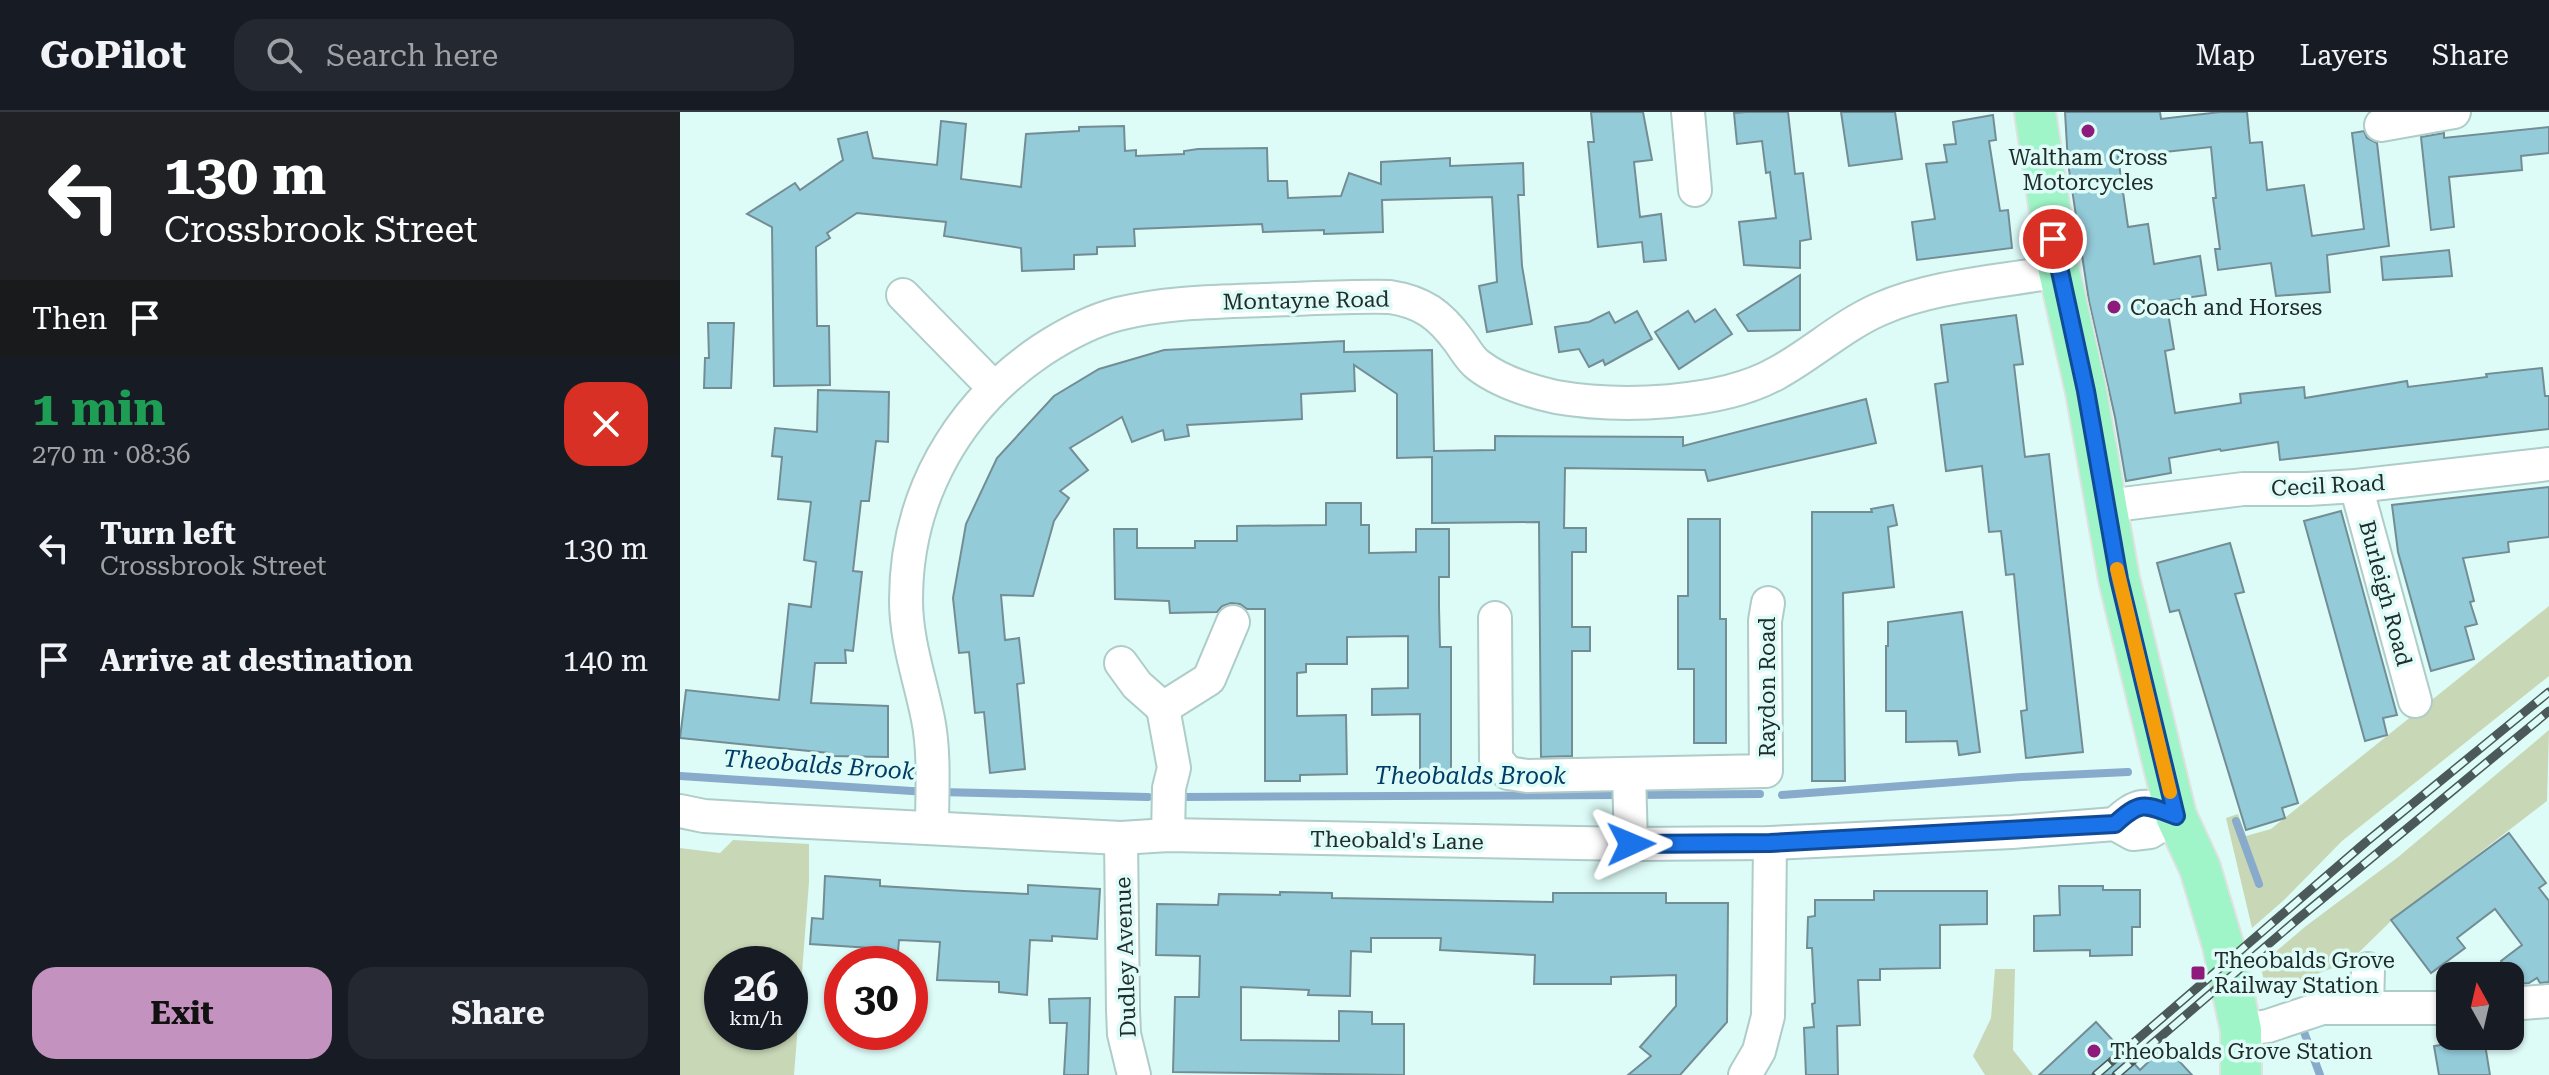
<!DOCTYPE html>
<html lang="en">
<head>
<meta charset="utf-8">
<style>
  :root { --surface:#171b24; --page:#242831; --text:#f1f3f6; --muted:#9ea1a6; --line:#363941; --accent:#c492bf }
  body { margin:0; font-family:"Roboto Serif",serif; background:var(--page); color:var(--text); height:100vh; display:flex; flex-direction:column; font-size:30px; white-space:nowrap }
  * { box-sizing:border-box; margin:0 }
  p { font-size:26px; color:var(--muted) }
  .icon { flex:none; width:44px; height:44px; fill:none; stroke:currentColor; stroke-width:2; stroke-linecap:round; stroke-linejoin:round }
  .map { position:relative; flex:1; overflow:hidden }
  .details { display:flex; flex-direction:column; background:var(--surface); width:680px }
  .details>* { flex:none }
  .guide { background:#202124; color:#fff; overflow:hidden }
  .needle { width:52px; rotate:352deg }
  .controls { position:absolute; left:1756px; top:850px; display:grid; gap:16px }
  .controls a { display:grid; place-items:center; width:88px; height:88px; border-radius:16px; background:var(--surface); box-shadow:0 2px 6px #0004; font-size:40px }
  .speed { position:absolute; left:24px; top:834px; display:flex; gap:16px; font-size:40px; font-weight:700; text-align:center }
  .speed>* { display:grid; place-content:center; width:104px; height:104px; border-radius:50%; background:var(--surface); box-shadow:0 2px 6px #0004; line-height:1 }
  .speed small { font-size:20px; font-weight:400 }
  .speed .limit { border:12px solid #d22; background:#fff; color:#111 }
  .pin { position:absolute; display:grid; place-items:center; width:68px; height:68px; color:#fff; margin:-34px; border:4px solid #fff; border-radius:50%; box-shadow:0 2px 8px #0007 }
  .me { position:absolute; width:88px; margin:-44px; rotate:89deg; stroke-linejoin:round; filter:drop-shadow(0 0 6px #0008) }
  .turn { display:flex; align-items:center; gap:28px; height:168px; padding:0 32px; font-size:36px }
  .turn .icon { width:104px; height:104px; stroke-width:2.5 }
  .turn b { display:block; font-size:56px; line-height:68px }
  .then { display:flex; align-items:center; height:76px; padding:0 32px; background:#0003; gap:16px; font-size:30px }
  .round { display:grid; place-items:center; flex:none; width:84px; height:84px; border-radius:24px; background:var(--page) }
  .summary { display:flex; align-items:center; justify-content:space-between; height:136px; padding:0 32px }
  h1 { font-size:48px; font-weight:700; line-height:60px; color:#1e9e55 }
  .button { display:flex; gap:16px; margin-top:auto; padding:16px 32px }
  .button a { flex:1; height:92px; border-radius:24px; background:var(--accent); color:#111; font-size:32px; font-weight:700; line-height:92px; text-align:center }
  .button a+a { background:var(--page); color:var(--text) }
  ul { padding:0; list-style:none }
  li { display:flex; align-items:center; gap:24px; height:112px; padding:0 32px }
  li div { flex:1 }
  li b { display:block; font-size:30px }
  li em { font-style:normal }
  header { display:flex; align-items:center; gap:48px; box-sizing:border-box; height:112px; padding:0 40px; background:var(--surface); border-bottom:2px solid var(--line) }
  header strong { font-size:38px }
  nav { display:flex; gap:44px; margin-inline-start:auto; font-size:28px }
  .search { width:560px; height:72px; background:var(--page); display:flex; align-items:center; gap:20px; box-sizing:border-box; padding:0 28px; border-radius:24px; color:var(--muted); font-size:30px }
  main { display:flex; flex:1; min-height:0 }
  .map>svg:first-child { display:block }
  .green { fill:#c8d7b6; fill-rule:evenodd }
  .lines { fill:none; stroke-linecap:round; stroke-linejoin:round }
  .stream { stroke:#88abcb; stroke-width:8 }
  .building { fill:#94cbd9; stroke:#738d95; stroke-width:2 }
  .minor-casing { stroke:#aeccc8; stroke-width:36 }
  .major-casing { stroke:#e0e1e1; stroke-width:44 }
  .minor { stroke:#fff; stroke-width:32 }
  .major { stroke:#9ff5c7; stroke-width:40 }
  .rail-casing { stroke:#4b5a58; stroke-width:9 }
  .rail { stroke:#ddfbf7; stroke-width:6; stroke-dasharray:18; stroke-linecap:butt }
  .route-casing { stroke:#114b97; stroke-width:20 }
  .route { stroke:#1a73e8; stroke-width:14 }
  .slow { stroke:#f59e0b; stroke-width:14 }
  .poi-dot { fill:#8e1b7b; stroke:#ddfbf7; stroke-width:3 }
  .labels { text-anchor:middle; stroke-width:7; stroke-linejoin:round; paint-order:stroke }
  .poi-label { font-size:22px; fill:#202b2a; stroke:#ddfbf7; text-anchor:start }
  .street-label { font-size:22px; fill:#202b2a; stroke:#ddfbf7 }
  .water-label { font-size:24px; font-style:italic; fill:#003c65; stroke:#ddfbf7 }
</style>
</head>
<body>
<header>
<strong>GoPilot</strong>
<div class="search"><svg class="icon" aria-label="search" viewBox="0 0 24 24"><circle cx="10" cy="10" r="6"/><path d="M15 15l6 6"/></svg>Search here</div>
<nav><a>Map</a><a>Layers</a><a>Share</a></nav>
</header>
<main>
<section class="details">
<div class="guide">
<div class="turn"><svg class="icon" aria-label="left" viewBox="0 0 24 24"><path d="M17 20v-9H6M10 6l-5 5 5 5"/></svg><div><b>130 m</b>Crossbrook Street</div></div>
<div class="then">Then<svg class="icon" aria-label="arrive" viewBox="0 0 24 24"><path d="M6 21V4h12l-3 4 3 4H6"/></svg></div>
</div>
<div class="summary"><div><h1>1 min</h1><p>270 m · 08:36</p></div><a class="round" style="background:#d93025;color:#fff"><svg class="icon" aria-label="close" viewBox="0 0 24 24"><path d="M6 6l12 12M18 6L6 18"/></svg></a></div>
<ul>
<li><svg class="icon" aria-label="left" viewBox="0 0 24 24"><path d="M17 20v-9H6M10 6l-5 5 5 5"/></svg><div><b>Turn left</b><p>Crossbrook Street</p></div><em>130 m</em></li>
<li><svg class="icon" aria-label="arrive" viewBox="0 0 24 24"><path d="M6 21V4h12l-3 4 3 4H6"/></svg><div><b>Arrive at destination</b></div><em>140 m</em></li>
</ul>
<div class="button"><a>Exit</a><a>Share</a></div>
</section>
<div class="map">
<svg width="1869" height="963" viewBox="0 0 1869 963">
  <rect width="100%" height="100%" fill="#ddfbf7"/>
  <!-- green -->
  <g class="green">
    <polygon points="1869,494 1869,564 1662,729 1604,788 1572,816 1546,706 1558,702 1566,724 1591,717"/>
    <polygon points="1869,618 1867,689 1712,808 1669,850 1593,878 1585,872 1580,853 1626,814 1717,746"/>
    <path d="M53,728L129,732V770L114,963H0V736L40,741ZM42,852H110V920H42Z"/>
    <polygon points="1315,857 1335,857 1333,938 1353,963 1305,963 1293,944 1311,906"/>
  </g>
  <g class="lines">
    <!-- stream -->
    <g class="stream">
      <polyline points="0,664 247,680"/>
      <polyline points="260,680 468,685"/>
      <polyline points="957,683 1080,682"/>
      <polyline points="1102,683 1341,665 1448,660"/>
      <polyline points="501,685 944,683"/>
      <polyline points="1556,709 1579,772"/>
      <polyline points="1624,920 1640,963"/>
    </g>
  </g>
  <!-- building -->
  <g class="building">
    <polygon points="911,0 963,0 972,48 954,50 960,105 981,102 986,148 964,150 962,130 918,135 908,30 914,30"/>
    <polygon points="1066,0 1108,0 1115,62 1123,61 1131,127 1120,129 1120,156 1064,153 1059,110 1096,106 1090,60 1086,61 1082,29 1057,32 1054,1"/>
    <polygon points="1161,0 1215,0 1222,47 1169,54"/>
    <polygon points="1385,0 1480,0 1481,7 1540,0 1567,0 1570,31 1582,30 1587,78 1624,73 1632,124 1684,117 1672,21 1684,19 1687,26 1697,31 1709,134 1647,143 1650,180 1596,184 1591,151 1538,158 1535,137 1540,137 1533,86 1536,86 1531,35 1438,45 1448,115 1468,112 1474,152 1520,144 1526,183 1486,189 1494,237 1485,239 1495,301 1561,291 1560,282 1624,275 1625,286 1727,269 1728,275 1807,265 1806,262 1862,256 1865,284 1869,284 1869,317 1600,348 1598,330 1541,339 1540,337 1489,346 1491,361 1446,369 1435,305 1409,189 1388,51"/>
    <polygon points="1313,3 1316,28 1309,29 1320,99 1328,98 1332,136 1237,148 1232,110 1255,107 1246,52 1267,50 1264,33 1276,32 1273,10"/>
    <polygon points="261,9 286,12 281,67 341,75 346,22 399,19 399,15 444,14 445,39 456,38 456,44 504,42 504,39 518,37 587,36 588,69 607,69 608,86 661,84 669,61 701,72 701,50 770,46 770,54 843,51 844,83 838,83 842,154 852,212 807,220 799,174 817,170 812,85 702,88 703,120 644,122 644,118 583,120 582,112 454,117 455,134 417,135 417,142 394,143 394,157 342,159 341,136 264,124 266,110 177,101 147,121 150,126 136,135 137,214 149,214 150,273 94,274 92,115 67,102 115,71 120,78 163,48 158,27 187,20 193,46 257,53"/>
    <polygon points="1869,15 1869,41 1841,44 1842,58 1769,65 1774,115 1751,118 1741,25 1764,21 1764,26"/>
    <polygon points="1769,138 1772,164 1703,168 1701,145"/>
    <polygon points="1120,163 1120,218 1068,219 1057,203"/>
    <polygon points="1035,197 1052,222 999,257 975,220 1008,199 1015,210"/>
    <polygon points="957,199 972,227 925,253 923,248 909,255 899,237 879,240 875,215 909,210 929,200 935,211"/>
    <polygon points="1336,203 1343,252 1334,253 1345,345 1369,342 1403,640 1346,646 1341,599 1347,598 1334,462 1326,463 1321,419 1309,420 1302,354 1266,359 1255,272 1268,270 1261,213"/>
    <polygon points="28,211 54,211 51,276 24,276 25,246 29,246"/>
    <polygon points="664,229 664,240 752,238 754,339 815,338 815,324 1003,325 1003,334 1186,287 1196,331 1028,369 1025,358 885,356 884,416 906,416 906,440 892,440 892,515 910,515 910,539 892,539 892,644 861,645 859,410 752,411 752,345 717,346 717,282 674,253 675,279 621,282 622,307 507,313 509,324 485,328 483,318 452,330 442,305 390,336 408,358 380,379 389,386 374,409 353,484 321,483 325,528 339,526 344,571 337,572 345,657 310,661 304,600 295,601 289,540 279,541 273,486 286,412 317,346 374,284 419,257 484,238"/>
    <polygon points="138,278 209,280 208,330 196,329 189,389 181,389 173,459 182,460 173,539 165,538 166,551 135,551 131,591 208,594 208,645 149,644 149,641 0,626 6,578 99,588 109,492 131,495 136,450 124,448 131,390 98,387 102,345 92,344 95,316 137,320"/>
    <polygon points="1869,375 1869,425 1828,430 1829,440 1783,446 1794,489 1790,490 1797,512 1785,515 1794,547 1751,559 1718,440 1712,393"/>
    <polygon points="646,391 681,391 681,413 689,413 689,441 736,440 736,417 769,417 769,465 759,465 759,496 760,535 771,535 771,665 740,665 740,602 692,603 692,577 728,576 728,524 667,525 667,552 626,552 626,560 617,561 617,604 666,603 667,662 620,663 620,669 585,669 585,497 567,497 560,492 551,491 542,494 537,500 490,501 489,489 435,487 434,417 457,417 457,436 515,436 515,429 557,429 557,414 646,413"/>
    <polygon points="1213,393 1217,413 1208,415 1214,475 1163,481 1165,669 1132,669 1132,400 1192,400 1191,397"/>
    <polygon points="1661,399 1717,603 1703,606 1707,623 1685,629 1624,409"/>
    <polygon points="1008,407 1040,407 1040,507 1046,507 1046,631 1014,631 1014,557 998,557 998,484 1008,484"/>
    <polygon points="1550,431 1564,480 1555,482 1618,691 1602,696 1605,706 1566,718 1499,498 1490,500 1477,451"/>
    <polygon points="1282,500 1300,640 1279,643 1277,629 1226,630 1226,599 1206,599 1206,534 1208,534 1208,510"/>
    <polygon points="1829,721 1866,771 1859,776 1869,789 1869,870 1860,871 1857,866 1849,871 1838,872 1821,849 1842,833 1815,797 1777,826 1785,836 1751,861 1711,808"/>
    <polygon points="145,764 200,768 200,774 284,779 348,782 348,773 420,777 417,827 372,824 372,829 350,828 347,883 319,880 319,870 257,868 260,830 219,828 217,852 190,852 191,836 130,832 132,806 143,807"/>
    <polygon points="1379,774 1423,774 1423,778 1460,778 1460,815 1452,815 1452,843 1410,844 1410,838 1354,839 1354,804 1380,803"/>
    <polygon points="1194,779 1307,779 1307,812 1260,813 1260,856 1200,857 1200,868 1178,868 1180,913 1157,914 1158,963 1126,963 1124,916 1134,915 1132,892 1135,891 1132,836 1127,836 1128,805 1135,804 1135,788 1194,788"/>
    <polygon points="600,780 652,781 652,786 873,790 873,781 986,781 986,791 1048,791 1047,910 1000,963 948,963 971,944 960,935 996,894 996,863 931,865 931,872 854,872 855,843 760,838 761,826 691,826 691,840 671,839 670,884 628,883 629,878 561,875 561,928 659,929 659,899 692,900 692,912 724,912 724,963 493,960 495,885 519,885 520,844 476,843 477,792 538,793 539,782 600,783"/>
    <polygon points="410,886 408,963 384,963 387,911 370,911 369,887"/>
    <polygon points="1416,910 1460,958 1485,934 1512,963 1359,963"/>
    <polygon points="1804,926 1810,963 1759,963 1754,934"/>
  </g>
  <g class="lines">
    <defs>
      <g id="minor">
        <polyline points="1008,0 1015,78"/>
        <polyline points="1701,13 1774,0"/>
        <polyline points="223,183 313,275"/>
        <polyline points="1676,374 1735,589"/>
        <polyline points="1427,394 1563,377 1628,377 1676,374 1869,352"/>
        <polyline points="815,506 816,647 828,661 847,664 1086,659 1085,509 1088,491"/>
        <polyline points="441,551 457,573 483,596 529,567 553,510"/>
        <polyline points="483,596 494,656 489,676 488,723"/>
        <polyline points="949,662 951,732"/>
        <polyline points="0,699 24,704 109,709 441,726 488,723 951,732 1090,731 1332,720 1435,712 1453,722 1470,720 1496,704"/>
        <path d="M1435,712C1460,689 1465,692 1496,704"/>
        <path d="M252,716C252,681 255,642 248,607C240,567 226,529 226,488C226,385 277,295 362,238C385,223 411,209 438,202C486,190 534,190 583,188C625,187 668,184 710,185C743,190 760,203 779,229C785,237 790,247 798,253C820,270 849,279 876,285C939,296 1041,293 1097,261C1132,242 1163,213 1200,197C1255,173 1320,170 1379,159"/>
        <polyline points="441,726 443,898 444,922 454,963"/>
        <polyline points="1830,892 1869,889"/>
        <polyline points="1687,895 1688,857"/>
        <polyline points="1561,918 1588,914 1642,896 1770,896"/>
        <polyline points="1065,963 1079,939 1088,904 1090,731"/>
      </g>
      <polyline id="major" points="1355,0 1379,159 1406,279 1439,467 1496,704 1520,756 1543,833 1561,918 1561,963"/>
    </defs>
    <!-- minor casing -->
    <use href="#minor" class="minor-casing"/>
    <!-- major casing -->
    <use href="#major" class="major-casing"/>
    <!-- minor -->
    <use href="#minor" class="minor"/>
    <!-- major -->
    <use href="#major" class="major"/>
    <defs>
      <g id="rail">
        <polyline points="1416,963 1686,730 1869,580"/>
        <polyline points="1436,963 1619,806 1869,599"/>
      </g>
    </defs>
    <!-- rail casing -->
    <use href="#rail" class="rail-casing"/>
    <!-- rail -->
    <use href="#rail" class="rail"/>
  </g>
  <g class="lines">
    <defs>
      <path id="route" d="M951,732L1090,731L1435,712C1461,688 1465,692 1496,704L1439,467L1406,279L1373,127"/>
    </defs>
    <!-- route casing -->
    <use href="#route" class="route-casing"/>
    <!-- route -->
    <use href="#route" class="route"/>
    <!-- slow -->
    <polyline class="slow" points="1437,457 1490,680"/>
  </g>
  <!-- markers -->
  <g class="poi-dot">
    <circle cx="1408" cy="19" r="8"/>
    <circle cx="1434" cy="195" r="8"/>
    <rect x="1510" y="853" width="16" height="16" rx="4"/>
    <circle cx="1414" cy="939" r="8"/>
  </g>
  <g class="labels">
    <!-- poi labels -->
    <g class="poi-label">
      <text x="1408" y="53" text-anchor="middle">Waltham Cross<tspan x="1408" dy="25">Motorcycles</tspan></text>
      <text x="1450" y="203">Coach and Horses</text>
      <text x="1534" y="856">Theobalds Grove<tspan x="1534" dy="25">Railway Station</tspan></text>
      <text x="1430" y="947">Theobalds Grove Station</text>
    </g>
    <!-- street labels -->
    <g class="street-label">
      <text transform="translate(626 188) rotate(-1)" y="8">Montayne Road</text>
      <text transform="translate(1648 373) rotate(-3)" y="8">Cecil Road</text>
      <text transform="translate(1706 481) rotate(75)" y="8">Burleigh Road</text>
      <text transform="translate(1087 575) rotate(-90)" y="8">Raydon Road</text>
      <text transform="translate(717 728) rotate(1)" y="8">Theobald's Lane</text>
      <text transform="translate(445 845) rotate(-92)" y="8">Dudley Avenue</text>
    </g>
    <!-- water labels -->
    <g class="water-label">
      <text transform="translate(139 653) rotate(4)" y="8">Theobalds Brook</text>
      <text x="790" y="672">Theobalds Brook</text>
    </g>
  </g>
</svg>
<div class="controls">
<a><svg class="needle" viewBox="-14 -14 28 28"><path d="M0-13l5 13h-10z" fill="#e53935"/><path d="M0 13l5-13h-10z" fill="#9ea1a6"/></svg></a>
</div>
<div class="speed"><div>26<small>km/h</small></div><div class="limit">30</div></div>
<div class="pin" style="left:1373px;top:127px;background:#d93025"><svg class="icon" aria-label="arrive" viewBox="0 0 24 24"><path d="M6 21V4h12l-3 4 3 4H6"/></svg></div>
<svg class="me" style="left:951px;top:732px" viewBox="-20 -20 40 40"><path d="M0-17L14 15 0 8-14 15z" fill="#1a73e8" stroke="#fff" stroke-width="4"/></svg>
</div>
</main>
</body>
</html>
